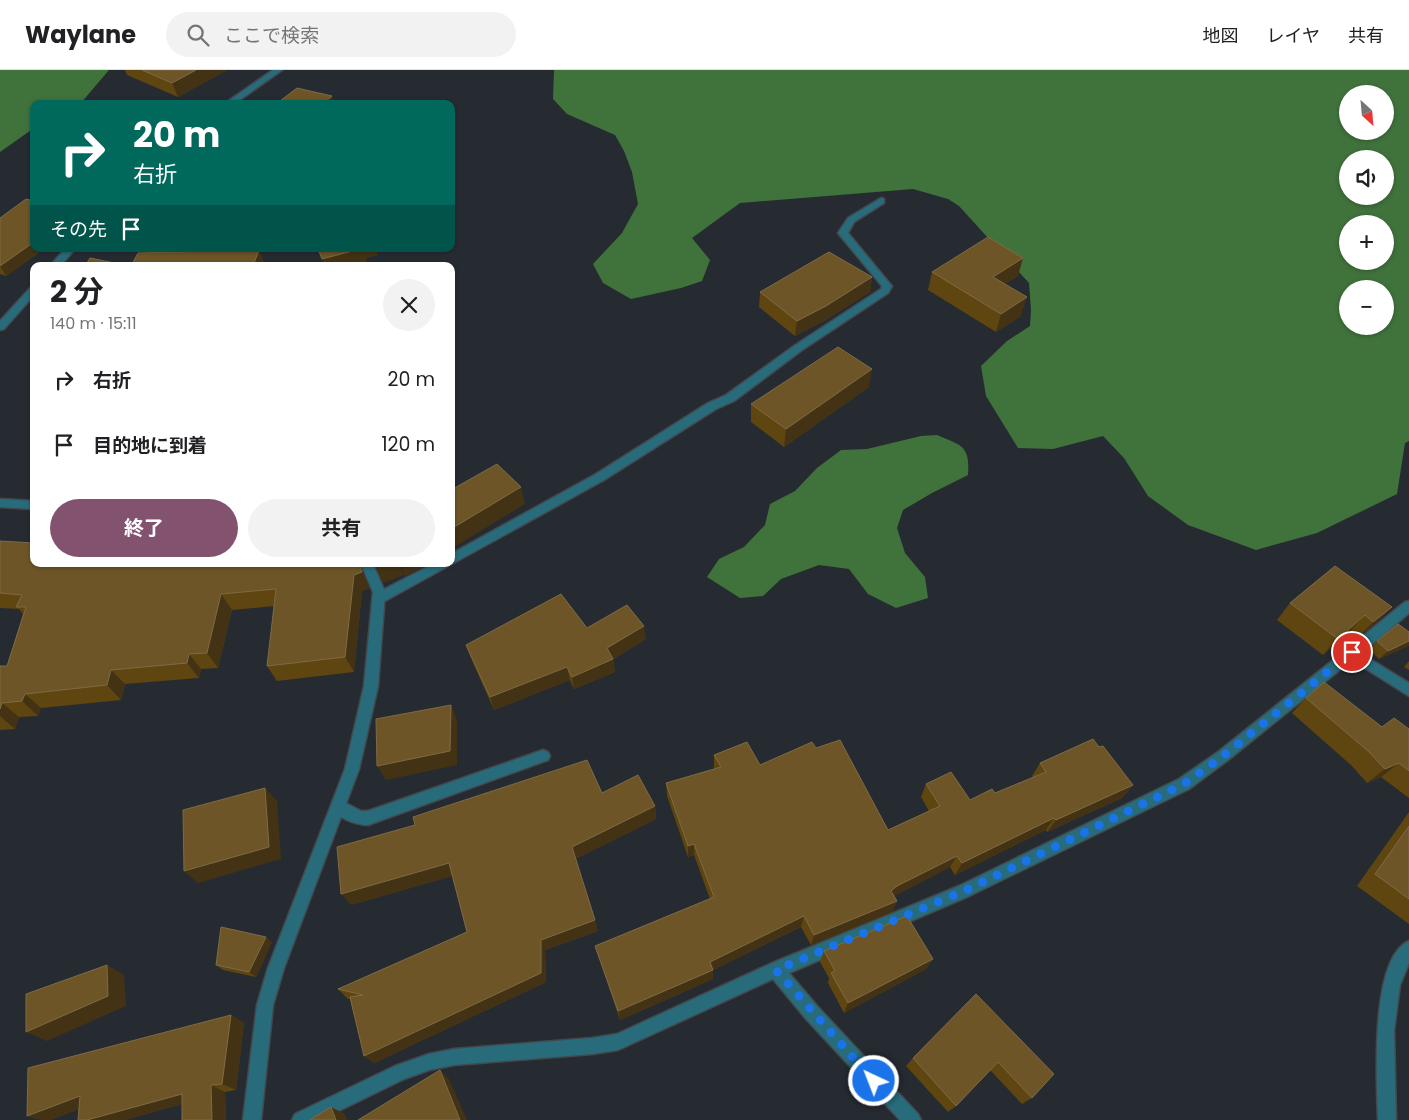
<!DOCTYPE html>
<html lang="ja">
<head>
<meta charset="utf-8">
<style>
  :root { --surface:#fff; --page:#f2f2f2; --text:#202124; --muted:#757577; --line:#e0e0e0; --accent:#82526e }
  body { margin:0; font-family:Poppins,"Noto Sans JP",sans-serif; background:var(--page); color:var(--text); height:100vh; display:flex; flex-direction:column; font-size:19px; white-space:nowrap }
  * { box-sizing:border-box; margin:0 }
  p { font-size:16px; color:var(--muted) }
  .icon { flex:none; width:28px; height:28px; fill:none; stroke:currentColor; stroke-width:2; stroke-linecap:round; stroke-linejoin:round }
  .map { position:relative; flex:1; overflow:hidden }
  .sheet { position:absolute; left:30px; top:192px; width:425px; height:305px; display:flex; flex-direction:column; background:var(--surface); border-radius:10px; box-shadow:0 1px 4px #0004 }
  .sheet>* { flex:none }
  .top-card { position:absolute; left:30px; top:30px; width:425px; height:152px; border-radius:10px; box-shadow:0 1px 4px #0004; background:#00695c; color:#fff; overflow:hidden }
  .needle { width:32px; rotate:154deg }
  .fabs { position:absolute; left:1339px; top:15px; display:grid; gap:10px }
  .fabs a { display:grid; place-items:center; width:55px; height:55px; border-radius:50%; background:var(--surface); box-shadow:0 1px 4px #0004; font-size:25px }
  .pin { position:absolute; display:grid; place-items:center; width:42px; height:42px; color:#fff; margin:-21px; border:2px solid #fff; border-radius:50%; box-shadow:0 1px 5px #0007 }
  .me { position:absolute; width:55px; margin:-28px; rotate:317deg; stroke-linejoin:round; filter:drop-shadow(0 0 4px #0008) }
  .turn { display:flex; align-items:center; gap:18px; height:105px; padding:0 20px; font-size:22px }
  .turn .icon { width:65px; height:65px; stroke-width:2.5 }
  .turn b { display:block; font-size:35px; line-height:42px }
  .then { display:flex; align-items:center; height:48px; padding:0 20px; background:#0003; gap:10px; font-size:19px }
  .round { display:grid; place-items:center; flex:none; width:52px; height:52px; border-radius:26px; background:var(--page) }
  .head { display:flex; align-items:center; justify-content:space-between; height:85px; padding:0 20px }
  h1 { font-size:30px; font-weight:700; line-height:38px }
  .primary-button { display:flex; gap:10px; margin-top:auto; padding:10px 20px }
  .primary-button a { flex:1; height:58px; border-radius:30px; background:var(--accent); color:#fff; font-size:20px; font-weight:700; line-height:58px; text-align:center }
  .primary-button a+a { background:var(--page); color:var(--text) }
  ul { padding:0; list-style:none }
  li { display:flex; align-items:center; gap:15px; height:65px; padding:0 20px }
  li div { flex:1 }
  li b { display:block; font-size:19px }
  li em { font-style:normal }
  header { display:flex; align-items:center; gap:30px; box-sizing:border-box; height:70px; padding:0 25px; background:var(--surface); border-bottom:1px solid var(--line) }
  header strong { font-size:24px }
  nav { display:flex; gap:28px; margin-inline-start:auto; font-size:18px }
  .search { width:350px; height:45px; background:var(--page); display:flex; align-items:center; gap:12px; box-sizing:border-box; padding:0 18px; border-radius:28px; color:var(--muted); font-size:19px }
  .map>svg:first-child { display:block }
  .forest { fill:#40723c; fill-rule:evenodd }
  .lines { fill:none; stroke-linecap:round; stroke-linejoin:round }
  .service-casing { stroke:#43484f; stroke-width:3 }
  .minor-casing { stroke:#43484f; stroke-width:3 }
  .service { fill:#286c7b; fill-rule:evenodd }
  .minor { fill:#286c7b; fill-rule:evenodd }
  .wall { fill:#5f4510 }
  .shaded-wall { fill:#433314 }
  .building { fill:#6d5527; stroke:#7e6b45 }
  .route { stroke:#1a73e8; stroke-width:9; stroke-dasharray:0 16.2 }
</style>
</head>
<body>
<header>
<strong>Waylane</strong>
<div class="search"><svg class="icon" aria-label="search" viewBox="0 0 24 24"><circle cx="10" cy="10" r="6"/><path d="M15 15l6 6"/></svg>ここで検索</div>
<nav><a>地図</a><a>レイヤ</a><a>共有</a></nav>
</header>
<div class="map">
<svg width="1409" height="1050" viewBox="0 0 1409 1050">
  <rect width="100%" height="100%" fill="#262b32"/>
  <!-- forest -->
  <g class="forest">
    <polygon points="0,0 109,0 80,34 34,34 34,58 0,82"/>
    <path d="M554,0H1409V371L1405,373L1397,424L1317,463L1256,480L1188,455L1148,426L1124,388L1103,366L1053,379L1018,378L986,326L981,296L1007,271L1030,256L1031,240L1029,213L959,136L948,129L913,119L740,133L692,168L710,190L702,211L681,218L631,229L603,213L593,194L622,163L638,134L632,102L624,81L615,65L567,44L553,29ZM1348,24H1385V61H1348ZM1348,89H1385V126H1348ZM1348,154H1385V191H1348ZM1348,219H1385V256H1348Z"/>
    <path d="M937,365C962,376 970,375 968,405L932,423L903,440L897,458L905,483L925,507L928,528L896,538L868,524L849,499L819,495L781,509L763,526L740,528L707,507L719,489L744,477L765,455L770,434L795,421L817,398L841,380L867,379L921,366Z"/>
  </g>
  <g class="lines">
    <defs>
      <g id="service">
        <polygon points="881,128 884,129 884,133 854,152 848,163 890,214 892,216 888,223 802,280 734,331 716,339 604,410 383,532 375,532 373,528 375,524 433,494 451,494 451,484 596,404 708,333 726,325 794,276 881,219 882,216 838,163 848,148"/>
        <polygon points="1409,531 1409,543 1357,587 1352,588 1347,587 1345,583 1347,579 1405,532"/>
        <path d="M543,680L548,682L550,686L548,690L368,755C356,755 336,748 331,736L333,731L338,729L361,741H368Z"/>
      </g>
      <g id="minor">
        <polygon points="273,0 282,0 234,34 224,34"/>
        <polygon points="65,179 75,179 60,196 50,196"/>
        <polygon points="34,216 34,225 4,259 0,260 0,251 31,217"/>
        <polygon points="0,429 34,431 34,439 0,437"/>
        <polygon points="361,494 373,494 385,522 378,616 359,699 284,898 273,935 261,1050 243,1050 257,935 268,898 345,699 364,616 373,522"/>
        <polygon points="1352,578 1409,613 1409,626 1352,590 1228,690 1189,719 969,826 789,903 818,937 918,1044 921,1050 900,1050 806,949 773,909 618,980 592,984 454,995 429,1000 404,1009 320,1050 292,1050 295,1044 395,996 429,984 454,979 592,968 617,964 770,894 959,816 1179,709 1218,682 1347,579"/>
        <path d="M1409,871V893L1400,915L1394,960L1396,1050H1378C1377,1014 1369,888 1409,871Z"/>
      </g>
    </defs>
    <!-- service casing -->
    <use href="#service" class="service-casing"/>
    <!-- minor casing -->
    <use href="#minor" class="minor-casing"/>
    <!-- service -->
    <use href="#service" class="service"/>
    <!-- minor -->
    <use href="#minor" class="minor"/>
  </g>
  <!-- wall -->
  <g class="wall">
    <polygon points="125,0 227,0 178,27 127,5"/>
    <polygon points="0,148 38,183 6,206 0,204"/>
    <polygon points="932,202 1018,206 1005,214 1021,246 996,262 928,220"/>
    <polygon points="872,207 870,222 824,251 795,266 759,237 760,222"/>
    <polygon points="869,317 784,377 751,352 751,334"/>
    <polygon points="0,471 34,494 360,494 369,518 362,521 354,602 277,611 267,596 274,536 232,540 218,598 201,599 199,608 125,614 121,630 41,638 38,646 19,647 15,659 0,660 0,596 7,596 23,544 19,539 0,538"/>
    <polygon points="1335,496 1376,553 1357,568 1350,561 1323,585 1277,550 1290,533"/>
    <polygon points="587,558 646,569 613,589 615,602 574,619 570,610 494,640 471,588 466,575"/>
    <polygon points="1409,562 1409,575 1408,576 1379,589 1369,579 1377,571"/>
    <polygon points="1409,591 1409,600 1404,597"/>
    <polygon points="1306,628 1382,657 1409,659 1409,728 1381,707 1367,713 1352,696 1292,643"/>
    <polygon points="1099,677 1133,715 1122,728 1047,762 1046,760 955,805 950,797 894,826 897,831 892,842 811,875 801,857 713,900 713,909 620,950 595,876 710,829 694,785 688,787 667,726 666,713 714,699 714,685 760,695 816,678 888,760 929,741 921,727 926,714 970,730 995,723 1033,707 1032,706 1040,693"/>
    <polygon points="602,723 655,736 656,749 575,789 598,861 545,880 546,912 374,993 364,986 350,929 348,929 338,919 467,862 452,806 351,835"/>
    <polygon points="1409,742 1409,854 1357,816"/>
    <polygon points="272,872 256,907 223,900 216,895"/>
    <polygon points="824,881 933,889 926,899 844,943 828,913 829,908 820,892"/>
    <polygon points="976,924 1032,1028 1022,1034 990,1000 956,1036 948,1042 906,996 913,988"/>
    <polygon points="231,945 244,953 236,1020 225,1022 226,1050 182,1050 182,1034 125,1050 78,1050 79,1039 50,1050 42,1050 27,1046"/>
  </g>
  <!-- shaded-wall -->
  <g class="shaded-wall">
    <polygon points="196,0 227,0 178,27 172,13"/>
    <polygon points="332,26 335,34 323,34"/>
    <polygon points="34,172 34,179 43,179 6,206 0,196"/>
    <polygon points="360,179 376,179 378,185 366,188 368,193 356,196 325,196 322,189"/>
    <polygon points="259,180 266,196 253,196"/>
    <polygon points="1023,188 1018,206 988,225 993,207"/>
    <polygon points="872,207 870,222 824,251 795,266 797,251"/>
    <polygon points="1027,227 1021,246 996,262 1001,244"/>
    <polygon points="872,299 869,317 784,377 786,359"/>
    <polygon points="521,417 525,434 451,479 451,459"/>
    <polygon points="359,494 360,494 369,518 362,521 354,602 345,587 354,505"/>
    <polygon points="383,494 399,494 404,505 383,513 376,497"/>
    <polygon points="400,494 429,494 405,506"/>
    <polygon points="221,524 232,540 218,598 207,583"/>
    <polygon points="1392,537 1376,553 1357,568 1373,552"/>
    <polygon points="1365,545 1350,561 1323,585 1338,569"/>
    <polygon points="644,556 646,569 609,591 607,578"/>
    <polygon points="1409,571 1409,575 1408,576 1379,589 1388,581"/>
    <polygon points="189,584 201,599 199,608 187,593"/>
    <polygon points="613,589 615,602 574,619 572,607"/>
    <polygon points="567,597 570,610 494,640 490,627"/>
    <polygon points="111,600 125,614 121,630 107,615"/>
    <polygon points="25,624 41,638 38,646 22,631"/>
    <polygon points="2,633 19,647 15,659 0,646 0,639"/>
    <polygon points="451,635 457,650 457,695 386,710 377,696"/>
    <polygon points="1399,693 1381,707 1367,713 1385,699"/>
    <polygon points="1133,715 1122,728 1047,762 1056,750"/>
    <polygon points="265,718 277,731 281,789 198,813 184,801"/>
    <polygon points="655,736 656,749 575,789 572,777"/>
    <polygon points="1054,748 1046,760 955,805 962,793"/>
    <polygon points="694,774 694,785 688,787 688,776"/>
    <polygon points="957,786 950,797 892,827 891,821 897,816"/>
    <polygon points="449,793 456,805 351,835 341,824"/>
    <polygon points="897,831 892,842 811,875 814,865"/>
    <polygon points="804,846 801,857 713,900 713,909 620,950 618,941 710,892"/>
    <polygon points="595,850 598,861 545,880 546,912 374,993 364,986 541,870"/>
    <polygon points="266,867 272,872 256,907 249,902"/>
    <polygon points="933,889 926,899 844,943 848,933"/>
    <polygon points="107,895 124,905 126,936 47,971 26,962"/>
    <polygon points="231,945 244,953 236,1020 222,1014"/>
    <polygon points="440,1000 449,1009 467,1050 460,1050"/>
    <polygon points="211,1015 225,1022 226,1050 212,1050"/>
    <polygon points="182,1024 197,1030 125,1050 87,1050"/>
    <polygon points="80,1026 98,1032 50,1050 42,1050 27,1046"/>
    <polygon points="331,1037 345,1044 347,1050 336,1050"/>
  </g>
  <!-- building -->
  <g class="building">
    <polygon points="142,0 196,0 172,13"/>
    <polygon points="297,18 332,26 323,34 276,34"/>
    <polygon points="26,129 34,131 34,172 0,196 0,148"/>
    <polygon points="988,167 1023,188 993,207 1027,227 1001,244 932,202"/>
    <polygon points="318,179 360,179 322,189"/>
    <polygon points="259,180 253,196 131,196 138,183"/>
    <polygon points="829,182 872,207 826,236 797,251 760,222"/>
    <polygon points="90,188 129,196 85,196"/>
    <polygon points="838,277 872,299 786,359 751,334"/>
    <polygon points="497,394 521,417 451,459 451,420"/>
    <polygon points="0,471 34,473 34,494 359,494 362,502 354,505 345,587 267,596 276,519 221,524 207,583 189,584 187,593 111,600 107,615 25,624 22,631 2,633 0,639 0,596 7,596 26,537 16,537 22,525 0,523"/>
    <polygon points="375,494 383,494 376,497"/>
    <polygon points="1335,496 1392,537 1373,552 1365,545 1338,569 1290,533"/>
    <polygon points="561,524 587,558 627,535 644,556 607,578 613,589 572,607 567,597 490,627 466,575"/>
    <polygon points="1398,554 1409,562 1409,571 1388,581 1377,571"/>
    <polygon points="1324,612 1382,657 1394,648 1409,659 1409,701 1399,693 1385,699 1369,682 1306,628"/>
    <polygon points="451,635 450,681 377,696 376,649"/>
    <polygon points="1093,669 1099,677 1103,676 1133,715 1056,750 1054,748 962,793 957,786 897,816 891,821 897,831 814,865 804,846 710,892 713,900 618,941 595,876 714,827 694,774 688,776 666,713 721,697 714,685 747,672 760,695 812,672 816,678 840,670 888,760 940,736 926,714 951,702 970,730 992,719 995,723 1046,702 1040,693"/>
    <polygon points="587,690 602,723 638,705 655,736 572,777 595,850 541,870 541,903 364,986 350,927 363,925 338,919 467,862 449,793 341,824 337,777 415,755 413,747"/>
    <polygon points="265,718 269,777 184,801 183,740"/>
    <polygon points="1409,756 1409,829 1375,804"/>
    <polygon points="907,846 933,889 848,933 831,903 835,901 824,881"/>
    <polygon points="221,857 266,867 249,902 216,895"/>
    <polygon points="107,895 108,926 26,962 26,924"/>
    <polygon points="976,924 1054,1004 1032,1028 998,992 956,1036 913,988"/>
    <polygon points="231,945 222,1014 211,1015 212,1050 182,1050 182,1024 87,1050 78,1050 80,1026 27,1046 28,998"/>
    <polygon points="440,1000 460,1050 358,1050"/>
    <polygon points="331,1037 336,1050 310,1050"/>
  </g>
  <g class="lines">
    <!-- route -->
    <polyline class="route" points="874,1011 776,900 964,821 1184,714 1223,686 1352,582"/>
  </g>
</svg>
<div class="fabs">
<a><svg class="needle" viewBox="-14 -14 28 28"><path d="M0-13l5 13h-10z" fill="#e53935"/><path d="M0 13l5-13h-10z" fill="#757577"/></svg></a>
<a><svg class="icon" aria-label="sound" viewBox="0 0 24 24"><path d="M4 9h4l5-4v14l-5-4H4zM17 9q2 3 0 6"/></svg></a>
<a>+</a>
<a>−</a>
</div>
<div class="pin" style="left:1352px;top:582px;background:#d93025"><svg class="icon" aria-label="arrive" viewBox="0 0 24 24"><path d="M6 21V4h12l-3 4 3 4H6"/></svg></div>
<svg class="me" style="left:874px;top:1011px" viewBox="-20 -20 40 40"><circle r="17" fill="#1a73e8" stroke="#fff" stroke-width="3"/><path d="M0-11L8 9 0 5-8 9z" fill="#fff"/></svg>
<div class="top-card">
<div class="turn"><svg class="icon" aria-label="right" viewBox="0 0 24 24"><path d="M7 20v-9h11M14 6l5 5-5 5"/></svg><div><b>20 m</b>右折</div></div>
<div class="then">その先<svg class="icon" aria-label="arrive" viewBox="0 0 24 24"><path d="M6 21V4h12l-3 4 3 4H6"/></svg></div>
</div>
<section class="sheet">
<div class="head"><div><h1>2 分</h1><p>140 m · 15:11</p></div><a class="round"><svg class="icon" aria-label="close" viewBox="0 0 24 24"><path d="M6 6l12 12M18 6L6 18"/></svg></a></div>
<ul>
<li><svg class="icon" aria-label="right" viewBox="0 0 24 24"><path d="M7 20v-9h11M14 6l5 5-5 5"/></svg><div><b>右折</b></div><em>20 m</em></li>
<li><svg class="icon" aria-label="arrive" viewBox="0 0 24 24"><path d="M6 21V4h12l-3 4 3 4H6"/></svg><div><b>目的地に到着</b></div><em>120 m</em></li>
</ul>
<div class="primary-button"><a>終了</a><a>共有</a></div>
</section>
</div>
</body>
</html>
